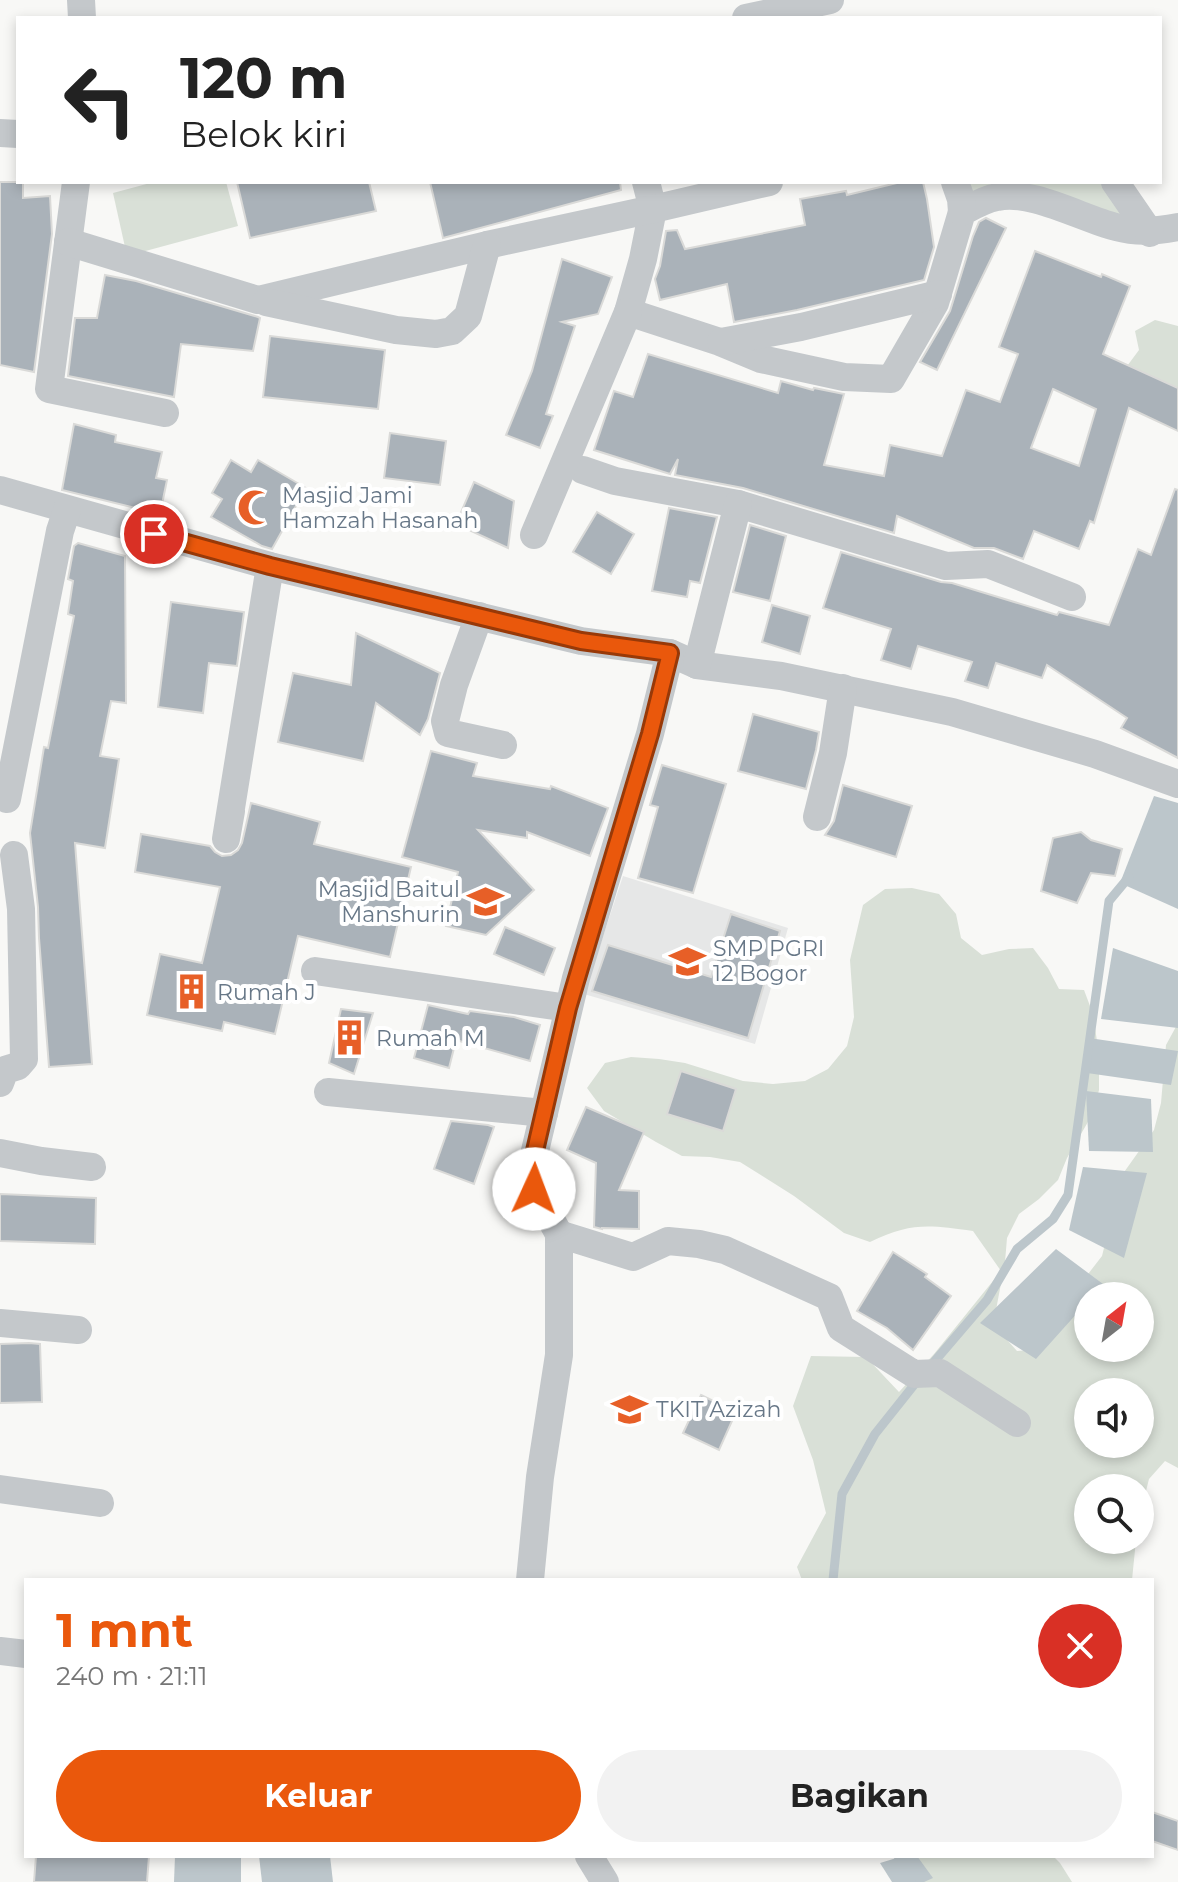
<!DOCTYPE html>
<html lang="id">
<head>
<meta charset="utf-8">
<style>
  :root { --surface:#fff; --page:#f2f2f2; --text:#222; --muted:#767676; --accent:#ea580c }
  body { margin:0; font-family:Montserrat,sans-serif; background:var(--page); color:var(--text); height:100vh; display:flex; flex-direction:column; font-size:30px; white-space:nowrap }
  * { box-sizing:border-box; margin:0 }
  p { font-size:26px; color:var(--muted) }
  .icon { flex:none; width:44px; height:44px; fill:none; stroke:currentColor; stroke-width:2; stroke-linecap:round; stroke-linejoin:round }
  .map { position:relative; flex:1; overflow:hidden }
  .details { position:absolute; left:24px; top:1578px; width:1130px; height:280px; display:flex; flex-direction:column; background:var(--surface); border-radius:0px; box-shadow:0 4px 12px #0003 }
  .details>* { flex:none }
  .guide { position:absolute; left:16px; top:16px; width:1146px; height:168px; border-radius:0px; box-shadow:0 4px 12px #0003; background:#fff; color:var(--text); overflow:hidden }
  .needle { width:52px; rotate:31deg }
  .fabs { position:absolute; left:1074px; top:1282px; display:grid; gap:16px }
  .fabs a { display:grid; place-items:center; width:80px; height:80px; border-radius:50%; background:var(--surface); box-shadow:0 4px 12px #0003; font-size:40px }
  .pin { position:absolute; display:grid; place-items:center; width:68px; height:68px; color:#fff; margin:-34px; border:4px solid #fff; border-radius:50%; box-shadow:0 2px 8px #0007 }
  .me { position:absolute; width:88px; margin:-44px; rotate:2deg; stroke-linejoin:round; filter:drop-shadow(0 0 6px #0008) }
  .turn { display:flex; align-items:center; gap:28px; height:168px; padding:0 32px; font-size:36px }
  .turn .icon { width:104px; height:104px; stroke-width:2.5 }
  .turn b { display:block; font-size:56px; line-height:68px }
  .round { display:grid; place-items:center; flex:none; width:84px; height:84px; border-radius:42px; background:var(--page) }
  .head { display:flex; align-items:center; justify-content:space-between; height:136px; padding:0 32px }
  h1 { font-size:48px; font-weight:700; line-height:60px; color:var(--accent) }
  .action { display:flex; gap:16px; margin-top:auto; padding:16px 32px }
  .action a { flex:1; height:92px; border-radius:48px; background:var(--accent); color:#fff; font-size:32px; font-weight:700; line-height:92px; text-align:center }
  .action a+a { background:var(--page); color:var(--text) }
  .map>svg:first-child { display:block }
  .built { fill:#e6e7e7 }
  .green { fill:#d9e0d7; fill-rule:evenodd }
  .water { fill:#bcc6cb }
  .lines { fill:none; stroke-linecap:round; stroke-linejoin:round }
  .stream { stroke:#bcc6cb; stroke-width:9 }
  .building { fill:#aab2b9; stroke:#dadad8; stroke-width:2; fill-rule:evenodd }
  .minor { stroke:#c4c8cb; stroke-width:28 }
  .route-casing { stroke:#983908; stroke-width:20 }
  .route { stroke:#ea580c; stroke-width:14 }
  .labels { text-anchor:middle; stroke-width:8; stroke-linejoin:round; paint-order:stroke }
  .poi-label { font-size:22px; fill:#677787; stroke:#fff; text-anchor:start }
</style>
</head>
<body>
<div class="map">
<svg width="1178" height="1882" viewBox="0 0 1178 1882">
  <rect width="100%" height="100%" fill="#f8f8f6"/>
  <!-- built -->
  <polygon class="built" points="623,876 788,928 755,1044 584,994"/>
  <!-- green -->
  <g class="green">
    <polygon points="154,182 226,182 238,226 127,256 113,193"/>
    <polygon points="964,182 1107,182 1132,222 966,195"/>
    <polygon points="1155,320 1178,326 1178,400 1116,381 1139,350 1135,331"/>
    <path d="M912,888L939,894L956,914L961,938L982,955L1009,949L1033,948L1048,968L1059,989L1084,990L1093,1014L1097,1041L1099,1065V1090L1092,1115L1067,1158L1058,1180L1039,1199L1019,1214L1007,1238L1005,1262L996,1310L1000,1332L1017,1351L1042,1349L1085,1278L1102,1256L1122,1175L1154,1130L1161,1103L1166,1045L1178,1023V1468L1165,1461L1149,1479L1140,1515V1488H1088V1540H1136L1132,1580H802L797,1567L826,1513L813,1460L793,1406L811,1356L866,1357L899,1392L934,1354L1001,1271L973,1231C929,1225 911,1222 870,1242L844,1233L794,1196L740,1162L710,1157L682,1156L656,1142L604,1111L587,1088L605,1063L631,1057L659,1059L685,1063L743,1081L773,1084L805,1081L828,1069L847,1046L854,1017L850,960L863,905L885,889ZM1088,1296H1140V1348H1088ZM1088,1392H1140V1444H1088Z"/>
    <polygon points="904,1856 1053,1856 1060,1863 1072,1882 917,1882"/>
  </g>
  <!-- water -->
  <g class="water">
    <polygon points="1154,796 1178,803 1178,909 1120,883"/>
    <polygon points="1113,948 1178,971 1178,1028 1101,1019"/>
    <polygon points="1089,1038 1178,1051 1171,1085 1087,1073"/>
    <polygon points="1086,1091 1151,1099 1153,1152 1089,1151"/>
    <polygon points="1083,1167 1147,1173 1124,1258 1069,1230"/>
    <polygon points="1056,1249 1103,1284 1092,1296 1088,1296 1088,1301 1036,1359 980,1323"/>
    <polygon points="175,1856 241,1856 241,1882 174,1882"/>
    <polygon points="259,1856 330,1856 333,1882 262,1882"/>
    <polygon points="903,1856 917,1856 933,1878 924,1882 892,1882 880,1863"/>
  </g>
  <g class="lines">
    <!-- stream -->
    <g class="stream">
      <polyline points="928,1369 987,1300 1017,1249 1053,1219 1068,1195 1109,901 1129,877"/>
      <polyline points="833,1580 842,1494 875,1434 918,1380"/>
      <polyline points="898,1856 911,1882"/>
    </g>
  </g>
  <!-- building -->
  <g class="building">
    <polygon points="0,182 23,182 23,198 50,196 52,234 34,372 0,365"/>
    <polygon points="237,182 369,182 376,211 250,238"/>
    <polygon points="430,182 620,182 621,190 443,238"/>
    <polygon points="901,182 923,182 927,199 934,247 924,280 797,310 734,322 727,284 660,300 655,279 660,266 666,231 677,230 685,249 805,225 800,199 846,191 847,195"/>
    <polygon points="986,218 1006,228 937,370 920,362 950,311 973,236 979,222"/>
    <path d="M1035,251L1101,277L1102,274L1130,286L1103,354L1178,388V431L1129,408L1094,523L1090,521L1079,549L1034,531L1023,559L994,548H974L897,516L894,533L743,488L675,475L678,459L670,474L594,450L614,391L633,397L648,354L778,393L781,381L813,390L814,388L844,394L824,465L884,476L890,445L942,456L966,390L1000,402L1018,354L999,347ZM1053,389L1096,409L1079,466L1031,448Z"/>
    <polygon points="562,259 612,277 598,314 562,322 575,326 546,414 553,416 540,448 506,435 532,371"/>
    <polygon points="105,275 136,281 258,317 260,318 253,351 181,344 174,397 68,376 75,318 97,318"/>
    <polygon points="270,336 385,350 378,409 263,397"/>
    <polygon points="74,424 116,435 115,442 162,452 156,478 167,480 160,514 62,490"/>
    <polygon points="390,433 446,441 440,485 384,478"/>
    <polygon points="231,460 251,472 258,460 306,488 272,549 262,546 211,517 222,499 212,493"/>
    <polygon points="474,482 514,501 508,548 456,524"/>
    <polygon points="1175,489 1178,490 1178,758 1121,728 1127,718 1047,665 1042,678 996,663 988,688 965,681 972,662 918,646 911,669 881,660 891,629 823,608 841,552 941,582 952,583 1057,615 1059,612 1109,625 1138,549 1151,555"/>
    <polygon points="669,508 717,517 700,583 690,581 687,597 652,591"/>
    <polygon points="597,512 634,534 611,574 573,552"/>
    <polygon points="750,525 786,536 770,601 733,592"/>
    <polygon points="78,543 125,556 126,703 111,701 100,756 119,759 105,848 75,843 92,1064 49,1067 39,938 38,907 30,833 44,747 48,748 74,616 68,614 73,581 68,579 74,546"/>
    <polygon points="171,602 244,612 237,666 209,663 203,713 158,707"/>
    <polygon points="772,605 810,616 800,654 762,642"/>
    <polygon points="356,633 440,673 428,719 420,735 376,703 363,761 278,742 293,673 351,685"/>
    <polygon points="753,714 819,732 816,750 806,789 738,771"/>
    <polygon points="431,751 477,763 473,776 550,789 551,786 608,808 590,856 527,832 527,838 478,830 534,890 486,935 446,926 458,872 402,857"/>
    <polygon points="662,765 726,784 693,893 638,878 658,807 650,805"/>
    <polygon points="843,785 912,806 896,857 825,835 834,821"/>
    <polygon points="251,803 320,822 314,844 411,867 390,957 298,936 275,1034 224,1022 222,1031 147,1015 160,954 202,963 220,887 135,872 141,834 210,846 215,852 222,856 231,855 238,850 242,843"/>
    <polygon points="1081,832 1091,840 1122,849 1115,876 1091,873 1077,903 1041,891 1053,838"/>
    <polygon points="731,914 780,931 748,1038 592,991 608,945 711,977"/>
    <polygon points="505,927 555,948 544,975 494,954"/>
    <polygon points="428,1005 468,1014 470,1011 514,1017 540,1025 530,1061 456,1040 449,1068 414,1058"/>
    <polygon points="341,1009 373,1013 354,1074 329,1063"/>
    <polygon points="681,1071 736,1089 723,1131 667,1114"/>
    <polygon points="586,1107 644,1132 619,1190 639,1191 639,1229 602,1228 602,1229 594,1227 596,1163 567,1150"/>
    <polygon points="451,1121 488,1125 494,1127 474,1184 434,1169"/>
    <polygon points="0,1194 96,1198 95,1244 0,1241"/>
    <polygon points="893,1252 927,1274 925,1277 951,1296 913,1350 887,1328 857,1311"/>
    <polygon points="29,1343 40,1344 42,1402 0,1403 0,1344"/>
    <polygon points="701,1395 736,1412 719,1450 683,1433"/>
    <polygon points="1152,1812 1178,1821 1178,1850 1152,1841"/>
    <polygon points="36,1856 149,1856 147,1882 34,1882"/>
  </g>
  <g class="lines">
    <!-- minor -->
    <g class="minor">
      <polyline points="81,0 82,18"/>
      <polyline points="746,18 830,0"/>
      <polyline points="0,133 18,134"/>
      <polyline points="76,182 49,389 165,413"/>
      <path d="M646,182L653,209L643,259L628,312L720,342L761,359L844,377L891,379L935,303L962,212C973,206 985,199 997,197C1031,189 1083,219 1116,227C1138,233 1156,231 1178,227"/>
      <polyline points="955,182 961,199 962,212"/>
      <polyline points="1115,182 1150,233"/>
      <polyline points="68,242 258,300 487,245 653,209 769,182"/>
      <polyline points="266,302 396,330 436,334 452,331 468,316 487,245"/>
      <polyline points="721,342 801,327 938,294"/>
      <polyline points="583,470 615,481 738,504 946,566 988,564 1072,597"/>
      <polyline points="0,490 270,566 581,641 670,653 697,665 781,676 952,712 1095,754 1178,784"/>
      <polyline points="534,535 628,312"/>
      <polyline points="479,616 454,685 445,721 448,733 503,745"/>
      <polyline points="697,665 738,504"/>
      <polyline points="7,799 60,531 67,510"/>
      <polyline points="231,811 226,839 270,566"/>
      <polyline points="817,817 833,753 843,688"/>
      <polyline points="315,971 568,1008"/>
      <polyline points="0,1083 5,1070 18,1066 24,1059 21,909 14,855"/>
      <polyline points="328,1092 544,1113"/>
      <polyline points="0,1153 41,1161 92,1167"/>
      <polyline points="559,1234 633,1257 668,1241 699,1244 725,1250 829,1297 841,1328 914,1374 940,1373 1017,1423"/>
      <polyline points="0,1323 78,1330"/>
      <polyline points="0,1489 100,1503"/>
      <polyline points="530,1580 540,1477 559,1355 559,1234 534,1189 534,1155 576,978 650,734 670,653"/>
      <polyline points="0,1651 26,1654"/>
      <polyline points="589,1856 605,1882"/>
    </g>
  </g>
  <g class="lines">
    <defs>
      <polyline id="route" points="154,534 270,566 581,641 670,653 650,734 568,1008 534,1155 534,1189"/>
    </defs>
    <!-- route casing -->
    <use href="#route" class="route-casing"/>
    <!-- route -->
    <use href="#route" class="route"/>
  </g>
  <!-- icons -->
  <defs>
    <symbol id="mosque-bare" viewBox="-9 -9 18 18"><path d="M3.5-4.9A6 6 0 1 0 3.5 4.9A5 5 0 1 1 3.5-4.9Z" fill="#e75f27" stroke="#fff" stroke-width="2.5" paint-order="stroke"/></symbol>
    <symbol id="school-bare" viewBox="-9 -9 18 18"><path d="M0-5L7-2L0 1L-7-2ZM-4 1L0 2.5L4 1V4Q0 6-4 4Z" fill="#e75f27" stroke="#fff" stroke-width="2.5" paint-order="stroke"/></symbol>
    <symbol id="building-bare" viewBox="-9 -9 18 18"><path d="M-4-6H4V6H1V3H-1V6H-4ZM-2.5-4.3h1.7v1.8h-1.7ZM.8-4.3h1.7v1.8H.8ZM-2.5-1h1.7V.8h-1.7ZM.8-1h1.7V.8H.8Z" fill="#e75f27" stroke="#fff" stroke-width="2.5" paint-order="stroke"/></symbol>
  </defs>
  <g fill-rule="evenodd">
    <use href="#mosque-bare" x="230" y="482" width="51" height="51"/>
    <use href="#school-bare" x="460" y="876" width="51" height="51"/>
    <use href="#school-bare" x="662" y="936" width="51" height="51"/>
    <use href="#building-bare" x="166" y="966" width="51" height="51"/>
    <use href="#building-bare" x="324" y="1012" width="51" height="51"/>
    <use href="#school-bare" x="604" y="1384" width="51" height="51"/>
  </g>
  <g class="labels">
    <!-- poi labels -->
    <g class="poi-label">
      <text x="282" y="503">Masjid Jami<tspan x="282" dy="25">Hamzah Hasanah</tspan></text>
      <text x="460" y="897" text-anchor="end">Masjid Baitul<tspan x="460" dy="25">Manshurin</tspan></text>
      <text x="713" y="956">SMP PGRI<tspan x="713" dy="25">12 Bogor</tspan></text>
      <text x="217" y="1000">Rumah J</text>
      <text x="376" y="1046">Rumah M</text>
      <text x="656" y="1417">TKIT Azizah</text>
    </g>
  </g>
</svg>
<div class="fabs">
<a><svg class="needle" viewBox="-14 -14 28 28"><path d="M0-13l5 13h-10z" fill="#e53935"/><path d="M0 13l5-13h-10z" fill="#767676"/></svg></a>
<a><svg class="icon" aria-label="sound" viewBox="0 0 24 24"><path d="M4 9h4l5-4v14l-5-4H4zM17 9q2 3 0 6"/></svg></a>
<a><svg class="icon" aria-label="search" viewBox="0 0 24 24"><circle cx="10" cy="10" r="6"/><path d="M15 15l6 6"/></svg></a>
</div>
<div class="pin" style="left:154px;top:534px;background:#d93025"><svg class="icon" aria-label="arrive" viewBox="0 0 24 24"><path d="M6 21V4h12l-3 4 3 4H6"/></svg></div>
<svg class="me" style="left:534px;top:1189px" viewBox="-20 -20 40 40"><circle r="19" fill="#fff"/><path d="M0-13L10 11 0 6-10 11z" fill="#ea580c"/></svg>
<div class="guide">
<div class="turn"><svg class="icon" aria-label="left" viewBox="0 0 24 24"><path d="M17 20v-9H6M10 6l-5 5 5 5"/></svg><div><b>120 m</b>Belok kiri</div></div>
</div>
<section class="details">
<div class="head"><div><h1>1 mnt</h1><p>240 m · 21:11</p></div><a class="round" style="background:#d93025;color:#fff"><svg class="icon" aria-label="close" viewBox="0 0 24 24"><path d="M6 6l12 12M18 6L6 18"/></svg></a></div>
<div class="action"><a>Keluar</a><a>Bagikan</a></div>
</section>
</div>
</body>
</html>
